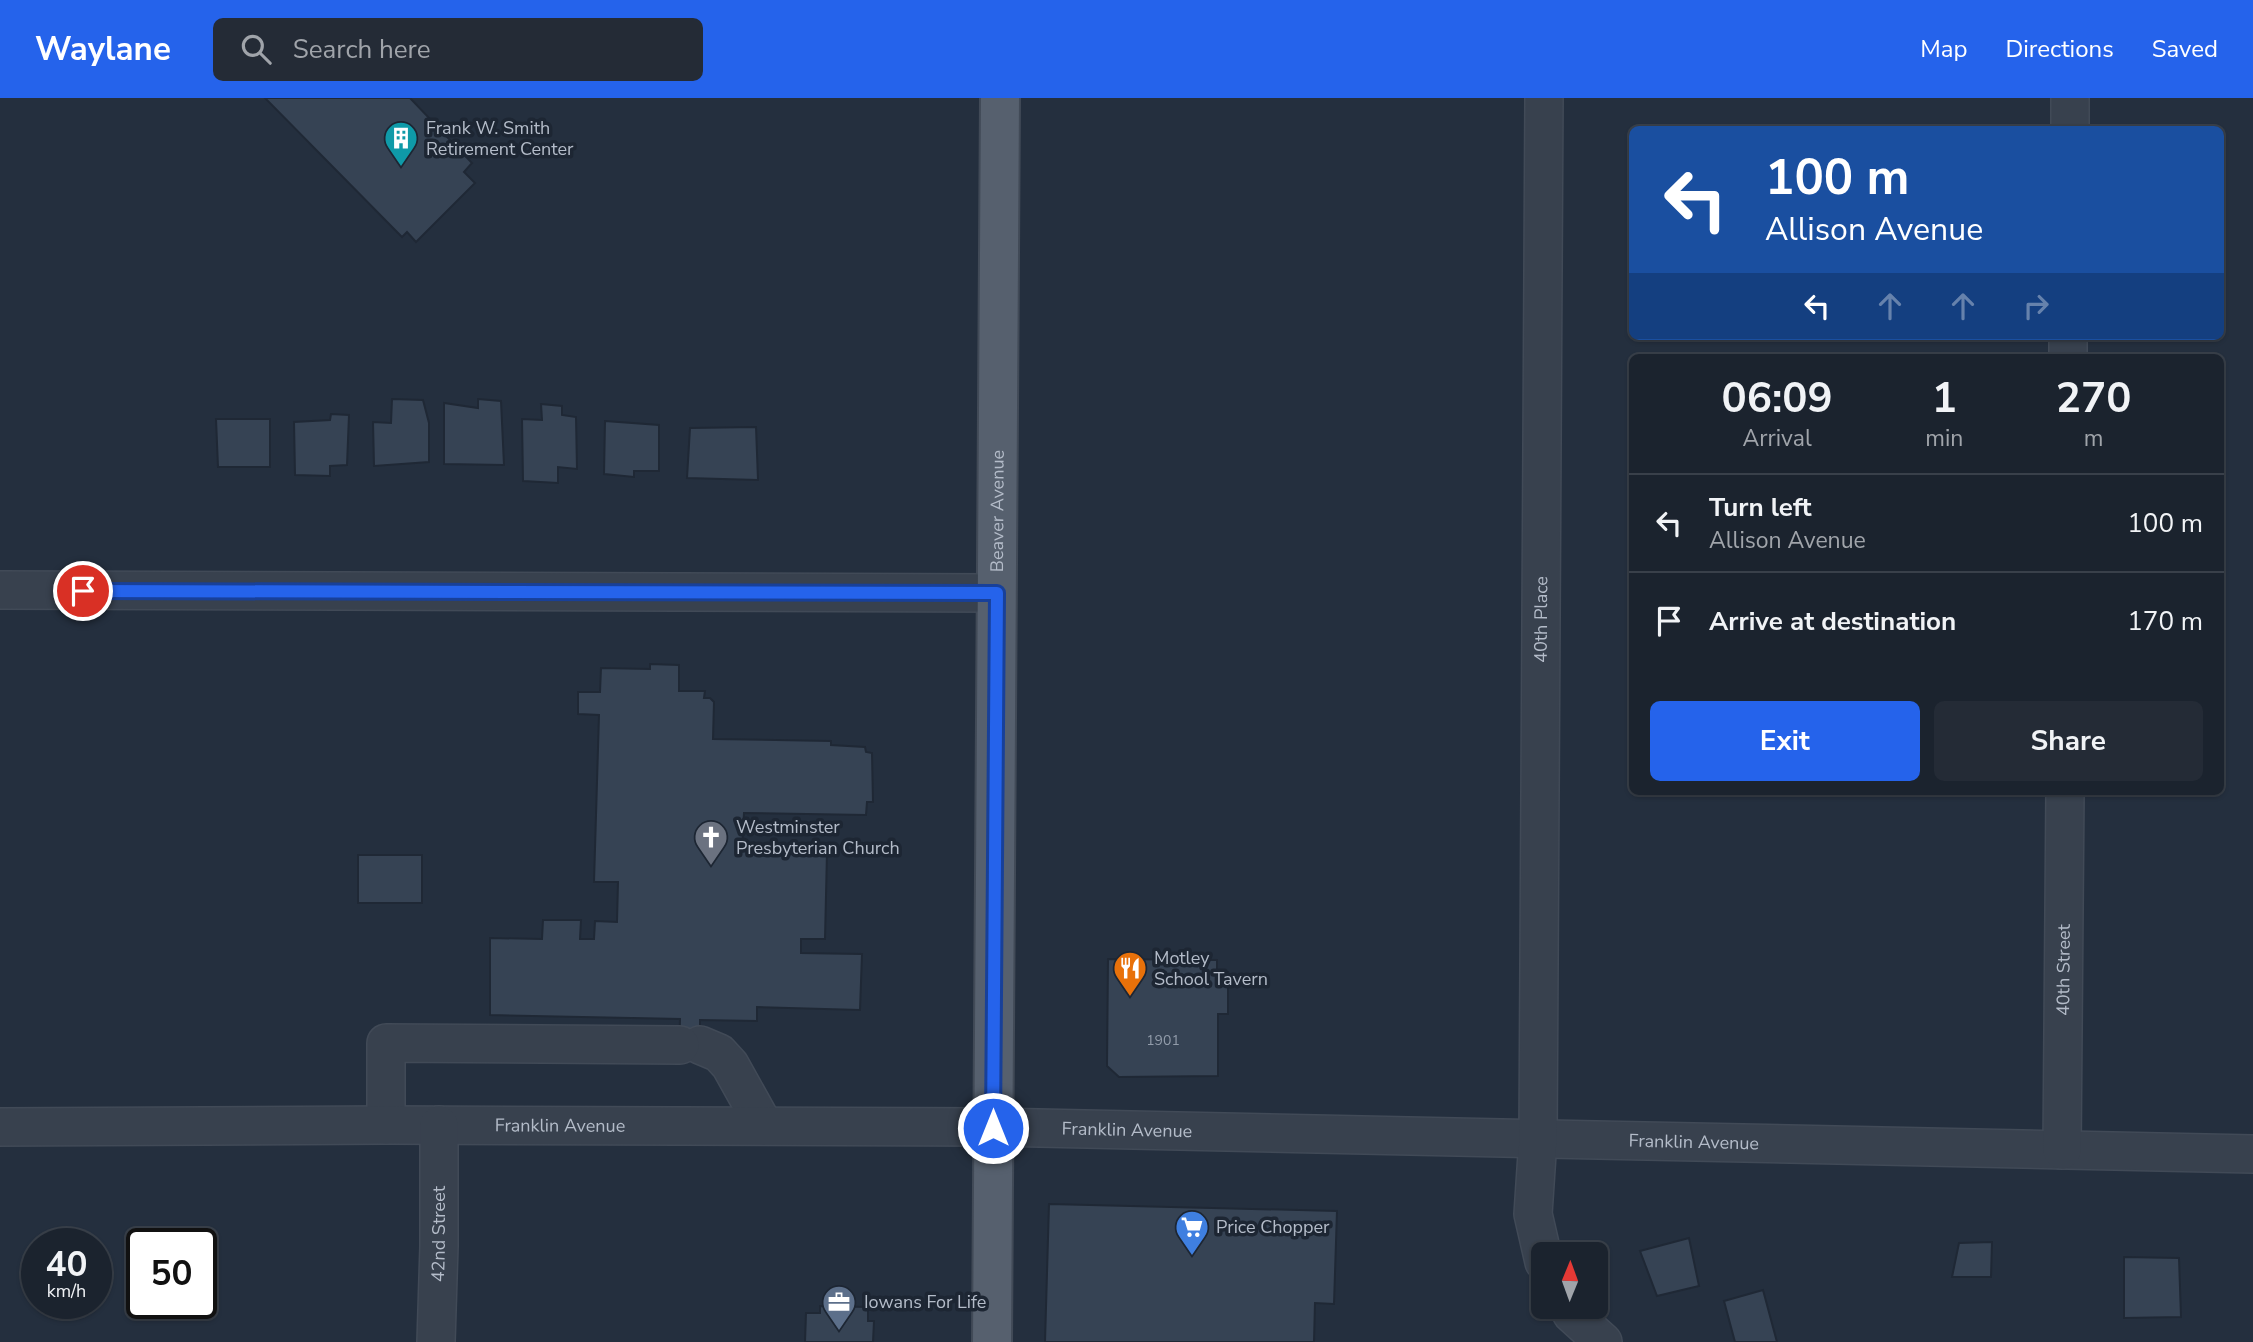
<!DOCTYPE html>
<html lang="en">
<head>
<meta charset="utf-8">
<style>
  :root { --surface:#1b232e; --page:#242b36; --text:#f1f3f6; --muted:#a0a4aa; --line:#39404a; --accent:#2563eb }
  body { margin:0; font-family:"Nunito Sans",sans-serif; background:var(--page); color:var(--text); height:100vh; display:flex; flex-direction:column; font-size:26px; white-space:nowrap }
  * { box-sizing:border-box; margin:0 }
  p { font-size:23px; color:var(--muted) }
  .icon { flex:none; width:38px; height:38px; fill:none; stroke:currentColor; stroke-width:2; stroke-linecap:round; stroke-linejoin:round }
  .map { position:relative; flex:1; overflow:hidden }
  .sheet { position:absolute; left:1629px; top:256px; width:595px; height:441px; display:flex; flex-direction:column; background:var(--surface); border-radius:10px; box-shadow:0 2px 5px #0004,0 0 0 2px var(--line) }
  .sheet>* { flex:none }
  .hud { position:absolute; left:1629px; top:28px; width:595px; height:214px; border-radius:10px; box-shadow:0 2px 5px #0004,0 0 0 2px var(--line); background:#1a4fa0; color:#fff; overflow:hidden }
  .needle { width:46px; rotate:1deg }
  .fabs { position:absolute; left:1531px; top:1144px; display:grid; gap:14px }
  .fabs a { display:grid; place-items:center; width:77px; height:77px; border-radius:10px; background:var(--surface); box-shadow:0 2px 5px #0004,0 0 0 2px var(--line); font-size:35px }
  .speed { position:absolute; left:21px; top:1130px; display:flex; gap:14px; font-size:35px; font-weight:700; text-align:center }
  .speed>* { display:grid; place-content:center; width:91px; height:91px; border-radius:50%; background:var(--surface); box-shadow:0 2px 5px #0004,0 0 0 2px var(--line); line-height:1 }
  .speed small { font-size:18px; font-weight:400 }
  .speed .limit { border:4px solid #111; border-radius:10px; background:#fff; color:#111 }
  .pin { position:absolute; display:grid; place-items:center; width:60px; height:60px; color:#fff; margin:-30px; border:4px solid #fff; border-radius:50%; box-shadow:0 2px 7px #0007 }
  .me { position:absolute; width:77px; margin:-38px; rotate:0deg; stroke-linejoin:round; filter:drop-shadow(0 0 5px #0008) }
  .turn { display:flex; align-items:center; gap:24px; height:147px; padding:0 21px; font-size:32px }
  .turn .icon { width:91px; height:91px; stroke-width:2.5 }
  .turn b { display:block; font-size:49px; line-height:60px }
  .lanes { display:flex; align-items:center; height:66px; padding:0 21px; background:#0003; justify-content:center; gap:35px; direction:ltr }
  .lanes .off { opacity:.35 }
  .eta { display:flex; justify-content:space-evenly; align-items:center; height:119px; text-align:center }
  .eta b { font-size:42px; font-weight:700; line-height:49px }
  .cta { display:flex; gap:14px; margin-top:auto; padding:14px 21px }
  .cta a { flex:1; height:80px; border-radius:10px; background:var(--accent); color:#fff; font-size:28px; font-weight:700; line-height:80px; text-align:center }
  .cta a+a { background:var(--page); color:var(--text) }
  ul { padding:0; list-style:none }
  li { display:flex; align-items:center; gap:21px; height:98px; padding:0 21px; border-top:2px solid var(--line) }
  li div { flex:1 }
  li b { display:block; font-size:26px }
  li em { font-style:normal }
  header { display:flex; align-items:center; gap:42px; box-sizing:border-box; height:98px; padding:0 35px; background:var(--accent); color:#fff }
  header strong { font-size:33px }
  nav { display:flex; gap:38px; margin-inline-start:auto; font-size:24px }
  .search { width:490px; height:63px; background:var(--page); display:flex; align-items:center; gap:18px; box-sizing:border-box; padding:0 24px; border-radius:10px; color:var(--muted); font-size:26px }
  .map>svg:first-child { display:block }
  .building { fill:#364354; stroke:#1f2835; stroke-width:2 }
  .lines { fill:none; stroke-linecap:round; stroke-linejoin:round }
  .minor-casing { stroke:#414a57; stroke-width:40 }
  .major-casing { stroke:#414a57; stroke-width:42 }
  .minor { stroke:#38414e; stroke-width:37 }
  .major { stroke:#56606e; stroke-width:38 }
  .route-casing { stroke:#184099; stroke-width:18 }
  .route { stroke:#2563eb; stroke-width:12 }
  .labels { text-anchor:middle; stroke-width:7; stroke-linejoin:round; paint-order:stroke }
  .number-label { font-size:14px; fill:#929caa }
  .poi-label { font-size:18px; fill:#b4bcc9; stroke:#1d2633; text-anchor:start }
  .street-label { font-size:18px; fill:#b4bcc9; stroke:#1d2633 }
</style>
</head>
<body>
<header>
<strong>Waylane</strong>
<div class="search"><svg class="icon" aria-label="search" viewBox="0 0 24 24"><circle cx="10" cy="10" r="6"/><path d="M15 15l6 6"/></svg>Search here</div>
<nav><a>Map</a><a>Directions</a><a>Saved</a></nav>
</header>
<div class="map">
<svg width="2253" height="1244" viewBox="0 0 2253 1244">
  <rect width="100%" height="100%" fill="#242f3e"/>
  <!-- building -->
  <g class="building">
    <polygon points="265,0 410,0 472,65 464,74 475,85 416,144 407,134 402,139"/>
    <polygon points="392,301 423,302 429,325 429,364 374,368 373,324 391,325"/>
    <polygon points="478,301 501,303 504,367 444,366 444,305 478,310"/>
    <polygon points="541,306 562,308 562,317 576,319 577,371 558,369 558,385 523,383 522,321 542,322"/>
    <polygon points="331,316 349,317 347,367 330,368 330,378 295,377 294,324 330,322"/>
    <polygon points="216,321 270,321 270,369 218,369"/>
    <polygon points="605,323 659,327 659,373 634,373 634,379 604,376"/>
    <polygon points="756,329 758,382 687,380 690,330"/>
    <polygon points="650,566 679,567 679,593 705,593 704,600 710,600 714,604 713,641 831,643 831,647 865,649 866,654 872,655 873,704 867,704 866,717 744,715 742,753 827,754 825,841 801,841 801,855 862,856 860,912 757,909 757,923 700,922 700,961 679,962 680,921 490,917 490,840 542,841 543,822 581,822 580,841 594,841 595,823 617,824 618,784 594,784 599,617 578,616 578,594 600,594 601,570 650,571"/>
    <rect x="358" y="757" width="64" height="48"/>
    <polygon points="1108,861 1217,862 1217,874 1228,874 1228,916 1218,916 1218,978 1119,979 1107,968"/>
    <polygon points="1049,1106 1337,1113 1334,1206 1315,1205 1314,1244 1045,1244"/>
    <polygon points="1689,1140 1699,1188 1657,1198 1640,1153"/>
    <polygon points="1992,1144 1991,1179 1952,1179 1959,1145"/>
    <polygon points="2124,1159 2179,1160 2181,1219 2124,1220"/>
    <polygon points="1763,1192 1777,1244 1735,1244 1724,1203"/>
    <polygon points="820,1208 868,1209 868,1223 874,1223 873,1244 805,1244 806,1215 820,1215"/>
  </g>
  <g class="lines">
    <defs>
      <g id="minor">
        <polyline points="2070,32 2070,0"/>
        <polyline points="2068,259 2068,238"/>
        <polyline points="0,492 997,495"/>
        <polyline points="700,947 719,955 730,967 764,1028"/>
        <polyline points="386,1027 386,945 680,947"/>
        <path id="s1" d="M0,1029L386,1027L993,1029L2253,1056"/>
        <path id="s2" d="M2062,1052L2065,693"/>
        <path id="s3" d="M1544,1164L1533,1116L1538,1041L1544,0"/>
        <polyline points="1568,1209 1572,1216 1603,1244"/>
        <path id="s4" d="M436,1244L439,1148V1027"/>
      </g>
      <g id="major">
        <path id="s5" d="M992,1244L1000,0"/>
      </g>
    </defs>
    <!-- minor casing -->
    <use href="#minor" class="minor-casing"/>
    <!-- major casing -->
    <use href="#major" class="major-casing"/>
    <!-- minor -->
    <use href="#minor" class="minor"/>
    <!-- major -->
    <use href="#major" class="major"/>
  </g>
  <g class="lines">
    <defs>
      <polyline id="route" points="83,493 997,495 993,1030"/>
    </defs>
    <!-- route casing -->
    <use href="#route" class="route-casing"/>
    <!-- route -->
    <use href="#route" class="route"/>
  </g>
  <!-- icons -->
  <defs>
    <symbol id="building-pin" viewBox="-11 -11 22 30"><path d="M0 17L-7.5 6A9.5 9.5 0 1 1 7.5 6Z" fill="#0f9aa8" stroke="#1d2633"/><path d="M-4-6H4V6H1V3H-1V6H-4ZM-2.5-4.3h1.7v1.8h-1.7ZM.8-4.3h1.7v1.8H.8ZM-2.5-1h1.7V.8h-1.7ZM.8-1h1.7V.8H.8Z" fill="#fff"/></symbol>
    <symbol id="church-pin" viewBox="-11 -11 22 30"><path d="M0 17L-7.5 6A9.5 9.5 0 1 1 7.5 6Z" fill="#6b7280" stroke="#1d2633"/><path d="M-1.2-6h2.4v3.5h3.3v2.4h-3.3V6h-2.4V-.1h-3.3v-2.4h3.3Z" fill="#fff"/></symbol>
    <symbol id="restaurant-pin" viewBox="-11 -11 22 30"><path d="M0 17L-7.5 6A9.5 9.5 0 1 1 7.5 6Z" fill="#e8710a" stroke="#1d2633"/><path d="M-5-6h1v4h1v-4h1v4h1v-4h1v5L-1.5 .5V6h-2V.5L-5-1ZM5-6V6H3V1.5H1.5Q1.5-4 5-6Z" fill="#fff"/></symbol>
    <symbol id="supermarket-pin" viewBox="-11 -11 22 30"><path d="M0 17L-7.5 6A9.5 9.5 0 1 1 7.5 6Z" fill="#3f7fe0" stroke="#1d2633"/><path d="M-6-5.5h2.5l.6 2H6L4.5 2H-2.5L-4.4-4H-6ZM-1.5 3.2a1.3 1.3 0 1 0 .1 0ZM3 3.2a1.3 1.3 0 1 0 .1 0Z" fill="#fff"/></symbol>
    <symbol id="office-pin" viewBox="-11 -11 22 30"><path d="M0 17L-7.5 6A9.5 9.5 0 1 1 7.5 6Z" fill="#5c6f8a" stroke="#1d2633"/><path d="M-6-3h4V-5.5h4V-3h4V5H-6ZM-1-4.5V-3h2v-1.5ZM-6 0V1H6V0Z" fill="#fff"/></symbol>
  </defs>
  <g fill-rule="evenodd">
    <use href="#building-pin" x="382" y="21" width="38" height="52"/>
    <use href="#church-pin" x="692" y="720" width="38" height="52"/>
    <use href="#restaurant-pin" x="1111" y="851" width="38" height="52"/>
    <use href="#supermarket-pin" x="1173" y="1110" width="38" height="52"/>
    <use href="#office-pin" x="820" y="1185" width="38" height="52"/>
  </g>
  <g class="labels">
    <!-- number labels -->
    <g class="number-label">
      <text x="1163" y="947">1901</text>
    </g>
    <!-- poi labels -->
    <g class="poi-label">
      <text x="426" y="36">Frank W. Smith<tspan x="426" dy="21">Retirement Center</tspan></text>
      <text x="736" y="735">Westminster<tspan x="736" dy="21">Presbyterian Church</tspan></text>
      <text x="1154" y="866">Motley<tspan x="1154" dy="21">School Tavern</tspan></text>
      <text x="1216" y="1135">Price Chopper</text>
      <text x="864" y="1210">Iowans For Life</text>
    </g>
    <!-- street labels -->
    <g class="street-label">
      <text dy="6" stroke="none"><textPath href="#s5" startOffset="831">Beaver Avenue</textPath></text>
      <text dy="6" stroke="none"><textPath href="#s3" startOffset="644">40th Place</textPath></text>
      <text dy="6" stroke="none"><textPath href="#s2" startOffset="180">40th Street</textPath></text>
      <text dy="6" stroke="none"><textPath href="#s1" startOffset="560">Franklin Avenue</textPath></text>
      <text dy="6" stroke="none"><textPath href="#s1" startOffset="1127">Franklin Avenue</textPath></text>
      <text dy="6" stroke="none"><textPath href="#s1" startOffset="1694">Franklin Avenue</textPath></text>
      <text dy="6" stroke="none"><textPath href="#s4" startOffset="108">42nd Street</textPath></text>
    </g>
  </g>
</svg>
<div class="fabs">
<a><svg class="needle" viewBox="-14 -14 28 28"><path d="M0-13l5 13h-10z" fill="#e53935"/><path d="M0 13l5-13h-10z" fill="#a0a4aa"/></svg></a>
</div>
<div class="speed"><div>40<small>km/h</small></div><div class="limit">50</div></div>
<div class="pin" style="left:83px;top:493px;background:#d93025"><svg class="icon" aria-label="arrive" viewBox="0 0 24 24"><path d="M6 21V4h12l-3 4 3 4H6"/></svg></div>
<svg class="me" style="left:993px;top:1030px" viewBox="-20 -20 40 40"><circle r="17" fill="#2563eb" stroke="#fff" stroke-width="3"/><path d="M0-11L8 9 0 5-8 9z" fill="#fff"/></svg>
<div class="hud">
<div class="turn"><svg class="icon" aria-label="left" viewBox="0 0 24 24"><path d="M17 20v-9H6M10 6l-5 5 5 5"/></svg><div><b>100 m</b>Allison Avenue</div></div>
<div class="lanes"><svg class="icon" aria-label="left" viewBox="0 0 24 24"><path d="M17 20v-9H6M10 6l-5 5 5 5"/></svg><svg class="icon off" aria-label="ahead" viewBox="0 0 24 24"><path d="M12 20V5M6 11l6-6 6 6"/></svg><svg class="icon off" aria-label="ahead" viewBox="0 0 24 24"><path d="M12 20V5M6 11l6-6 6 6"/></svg><svg class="icon off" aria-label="right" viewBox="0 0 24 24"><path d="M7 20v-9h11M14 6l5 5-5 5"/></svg></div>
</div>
<section class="sheet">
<div class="eta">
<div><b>06:09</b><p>Arrival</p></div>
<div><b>1</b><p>min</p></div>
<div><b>270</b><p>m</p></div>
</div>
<ul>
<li><svg class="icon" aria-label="left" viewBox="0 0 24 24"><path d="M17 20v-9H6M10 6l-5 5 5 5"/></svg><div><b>Turn left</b><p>Allison Avenue</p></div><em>100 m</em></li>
<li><svg class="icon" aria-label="arrive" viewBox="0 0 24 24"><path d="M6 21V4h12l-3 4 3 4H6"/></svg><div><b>Arrive at destination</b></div><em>170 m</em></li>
</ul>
<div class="cta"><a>Exit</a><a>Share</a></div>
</section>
</div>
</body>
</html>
